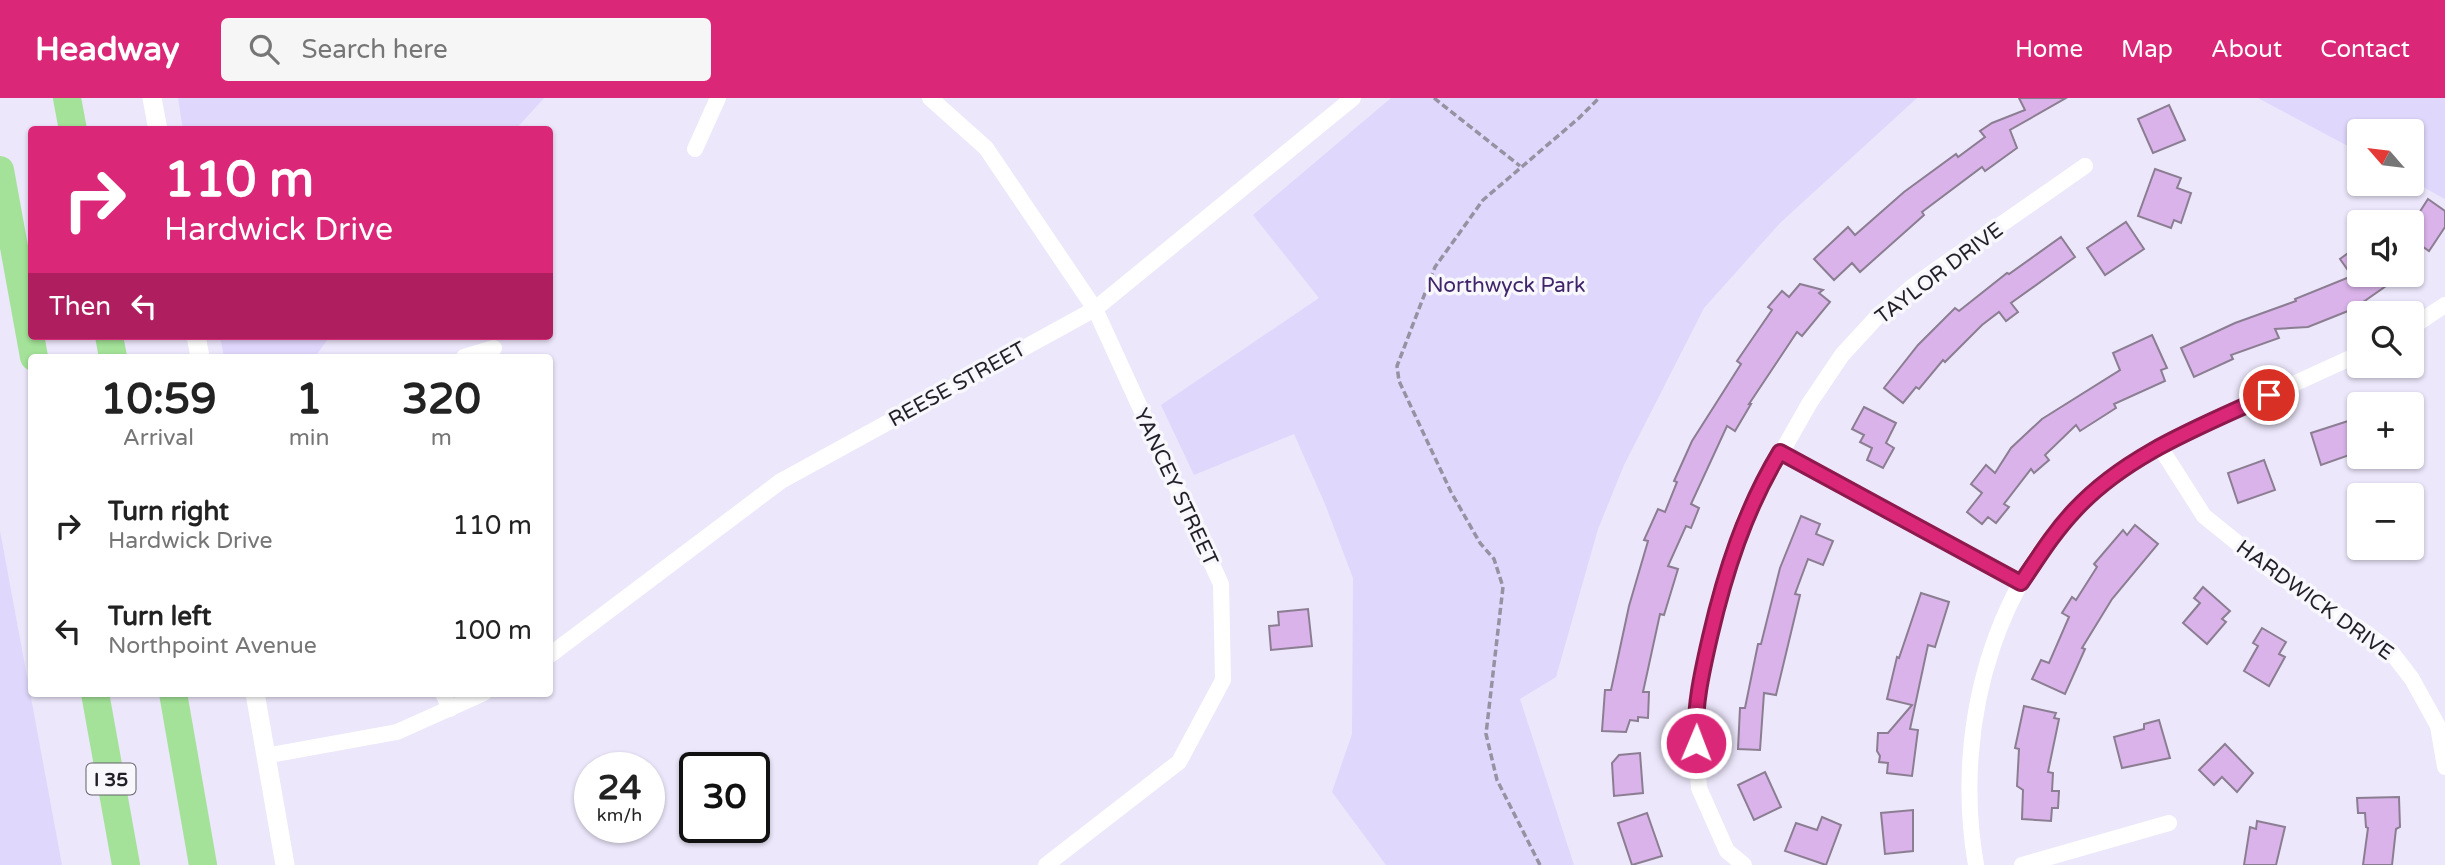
<!DOCTYPE html>
<html lang="en">
<head>
<meta charset="utf-8">
<style>
  :root { --surface:#fff; --page:#f6f6f6; --text:#222; --muted:#767676; --accent:#db2777 }
  body { margin:0; font-family:"Varela Round",sans-serif; background:var(--page); color:var(--text); height:100vh; display:flex; flex-direction:column; font-size:26px; white-space:nowrap }
  * { box-sizing:border-box; margin:0 }
  p { font-size:23px; color:var(--muted) }
  .icon { flex:none; width:38px; height:38px; fill:none; stroke:currentColor; stroke-width:2; stroke-linecap:round; stroke-linejoin:round }
  .map { position:relative; flex:1; overflow:hidden }
  .drawer { position:absolute; left:28px; top:256px; width:525px; height:343px; display:flex; flex-direction:column; background:var(--surface); border-radius:7px; box-shadow:0 2px 5px #0004 }
  .drawer>* { flex:none }
  .guide { position:absolute; left:28px; top:28px; width:525px; height:214px; border-radius:7px; box-shadow:0 2px 5px #0004; background:#db2777; color:#fff; overflow:hidden }
  .needle { width:46px; rotate:298deg }
  .fabs { position:absolute; left:2347px; top:21px; display:grid; gap:14px }
  .fabs a { display:grid; place-items:center; width:77px; height:77px; border-radius:7px; background:var(--surface); box-shadow:0 2px 5px #0004; font-size:35px }
  .speed { position:absolute; left:574px; top:654px; display:flex; gap:14px; font-size:35px; font-weight:700; text-align:center }
  .speed>* { display:grid; place-content:center; width:91px; height:91px; border-radius:50%; background:var(--surface); box-shadow:0 2px 5px #0004; line-height:1 }
  .speed small { font-size:18px; font-weight:400 }
  .speed .limit { border:4px solid #111; border-radius:10px; background:#fff; color:#111 }
  .pin { position:absolute; display:grid; place-items:center; width:60px; height:60px; color:#fff; margin:-30px; border:4px solid #fff; border-radius:50%; box-shadow:0 2px 7px #0007 }
  .me { position:absolute; width:77px; margin:-38px; rotate:1deg; stroke-linejoin:round; filter:drop-shadow(0 0 5px #0008) }
  .turn { display:flex; align-items:center; gap:24px; height:147px; padding:0 21px; font-size:32px }
  .turn .icon { width:91px; height:91px; stroke-width:2.5 }
  .turn b { display:block; font-size:49px; line-height:60px }
  .then { display:flex; align-items:center; height:66px; padding:0 21px; background:#0003; gap:14px; font-size:26px }
  .eta { display:flex; justify-content:space-evenly; align-items:center; height:119px; text-align:center }
  .eta b { font-size:42px; font-weight:700; line-height:49px }
  ul { padding:0; list-style:none }
  li { display:flex; align-items:center; gap:21px; height:105px; padding:0 21px }
  li div { flex:1 }
  li b { display:block; font-size:26px }
  li em { font-style:normal }
  header { display:flex; align-items:center; gap:42px; box-sizing:border-box; height:98px; padding:0 35px; background:var(--accent); color:#fff }
  header strong { font-size:33px }
  nav { display:flex; gap:38px; margin-inline-start:auto; font-size:24px }
  .search { width:490px; height:63px; background:var(--page); display:flex; align-items:center; gap:18px; box-sizing:border-box; padding:0 24px; border-radius:7px; color:var(--muted); font-size:26px }
  .map>svg:first-child { display:block }
  .green { fill:#e0d7fc }
  .building { fill:#d9b3e9; stroke:#8c7e92; stroke-width:2 }
  .lines { fill:none; stroke-linecap:round; stroke-linejoin:round }
  .path { stroke:#9792a2; stroke-width:3.5; stroke-dasharray:7 3.5; stroke-linecap:butt }
  .minor { stroke:#fff; stroke-width:16 }
  .tertiary { stroke:#fff; stroke-width:19 }
  .motorway { stroke:#a3e298; stroke-width:28 }
  .route-casing { stroke:#8e194d; stroke-width:18 }
  .route { stroke:#db2777; stroke-width:12 }
  .labels { text-anchor:middle; stroke-width:7; stroke-linejoin:round; paint-order:stroke }
  .shield { fill:#f8f7fc; stroke:#626068; stroke-width:2 }
  .shield-label { font-size:19px; font-weight:bold; fill:#221f28 }
  .street-label { font-size:21px; fill:#221f28; stroke:#f8f7fc }
  .park-label { font-size:21px; fill:#3f256a; stroke:#f8f7fc }
</style>
</head>
<body>
<header>
<strong>Headway</strong>
<div class="search"><svg class="icon" aria-label="search" viewBox="0 0 24 24"><circle cx="10" cy="10" r="6"/><path d="M15 15l6 6"/></svg>Search here</div>
<nav><a>Home</a><a>Map</a><a>About</a><a>Contact</a></nav>
</header>
<div class="map">
<svg width="2445" height="767" viewBox="0 0 2445 767">
  <rect width="100%" height="100%" fill="#ece7fb"/>
  <!-- green -->
  <g class="green">
    <polygon points="178,0 544,0 516,31 183,32"/>
    <polygon points="1391,0 1917,0 1780,125 1704,210 1624,367 1598,431 1556,579 1520,601 1574,767 1386,767 1332,694 1352,636 1353,480 1325,406 1294,336 1194,377 1161,307 1319,200 1253,117"/>
    <polygon points="2258,0 2445,0 2445,101 2412,83 2412,33 2359,33 2359,54"/>
    <polygon points="220,238 330,238 315,259 224,259"/>
    <polygon points="0,433 62,767 0,767"/>
  </g>
  <!-- building -->
  <g class="building">
    <polygon points="2019,0 2066,0 2010,32 2017,50 1985,73 1982,69 1922,114 1924,117 1860,174 1852,165 1834,182 1814,161 1848,129 1855,137 1904,94 1956,56 1958,59 1985,39 1980,33 1992,25 2025,12"/>
    <polygon points="2169,7 2185,42 2153,55 2138,21"/>
    <polygon points="2155,71 2181,80 2177,90 2191,95 2181,125 2174,122 2171,130 2138,118"/>
    <polygon points="2428,101 2445,113 2445,129 2429,153 2412,141 2412,126"/>
    <polygon points="2126,124 2144,151 2105,177 2087,150"/>
    <polygon points="2061,139 2075,159 2011,205 2018,214 2006,223 1999,214 1982,227 1945,264 1943,262 1919,291 1916,289 1903,305 1884,290 1918,247 1955,210 1959,213 2007,175 2009,176"/>
    <polygon points="2359,147 2359,177 2378,177 2386,188 2353,211 2308,229 2275,231 2279,240 2231,257 2233,261 2194,279 2181,250 2235,225 2296,203 2295,201 2352,178 2340,161"/>
    <polygon points="1800,186 1823,192 1819,195 1830,204 1802,238 1797,234 1749,306 1751,306 1735,333 1727,328 1691,406 1699,410 1691,430 1686,428 1668,468 1678,471 1664,517 1660,516 1643,594 1649,594 1648,620 1638,619 1638,623 1630,622 1626,634 1602,633 1605,592 1611,592 1629,508 1648,443 1644,442 1658,411 1665,414 1677,384 1674,383 1692,343 1741,266 1737,263 1772,212 1768,209 1782,193 1789,199"/>
    <polygon points="2152,237 2167,270 2161,272 2165,283 2114,306 2116,310 2080,333 2076,327 2045,357 2049,362 2034,375 2031,371 2004,406 2009,409 1996,425 1988,419 1982,426 1967,414 1982,395 1971,386 1986,367 1995,375 2011,350 2042,321 2120,272 2113,255"/>
    <polygon points="1864,309 1896,325 1886,345 1894,350 1883,370 1867,362 1872,350 1860,344 1864,337 1852,331"/>
    <polygon points="2348,323 2358,354 2321,367 2311,335"/>
    <polygon points="2264,362 2275,392 2238,405 2228,375"/>
    <polygon points="1801,418 1820,426 1816,436 1833,443 1823,467 1808,461 1795,496 1800,497 1776,597 1764,595 1760,652 1738,651 1740,610 1745,610 1758,546 1761,546 1780,470"/>
    <polygon points="2135,427 2158,446 2112,501 2082,550 2085,551 2065,596 2032,581 2041,562 2049,565 2069,519 2062,515 2072,499 2076,502 2097,469 2094,466 2123,432 2127,437"/>
    <polygon points="2203,489 2230,513 2222,521 2226,524 2207,546 2183,525 2200,505 2194,500"/>
    <polygon points="1921,495 1949,504 1935,549 1928,547 1910,631 1918,632 1912,678 1887,675 1888,665 1879,664 1880,658 1877,653 1878,635 1888,635 1912,607 1887,601 1897,559 1899,560"/>
    <polygon points="1308,511 1312,548 1271,552 1269,528 1279,527 1278,514"/>
    <polygon points="2262,530 2286,544 2279,556 2285,559 2269,588 2244,573 2258,548 2253,545"/>
    <polygon points="2024,608 2056,615 2054,620 2059,621 2048,674 2053,675 2052,693 2059,693 2058,710 2052,710 2051,723 2022,721 2023,692 2017,688 2019,651 2015,650"/>
    <polygon points="2159,622 2170,660 2122,670 2114,639 2144,631 2144,626"/>
    <polygon points="2225,646 2253,675 2237,694 2222,679 2214,687 2199,672"/>
    <polygon points="1640,655 1643,695 1614,698 1612,665 1619,657"/>
    <polygon points="1765,674 1781,709 1754,722 1738,687"/>
    <polygon points="2399,699 2400,729 2396,731 2392,767 2363,767 2368,730 2366,729 2365,715 2358,715 2357,700"/>
    <polygon points="1913,712 1913,753 1885,756 1881,715"/>
    <polygon points="1647,715 1662,758 1632,767 1618,725"/>
    <polygon points="1822,719 1841,727 1826,767 1785,753 1796,725 1817,732"/>
    <polygon points="2257,723 2285,729 2276,767 2244,767 2250,729 2256,731"/>
  </g>
  <g class="lines">
    <!-- path -->
    <g class="path">
      <polyline points="1434,0 1520,68"/>
      <polyline points="1540,767 1497,682 1486,636 1503,489 1494,461 1480,445 1451,394 1399,283 1397,268 1435,169 1483,102 1579,20 1599,0"/>
    </g>
    <!-- minor -->
    <g class="minor">
      <polyline points="930,0 986,50 1095,211 1221,486 1223,582 1179,664 1046,767"/>
      <polyline points="695,51 718,0"/>
      <polyline points="2412,229 2445,207"/>
      <polyline points="464,259 494,250"/>
      <polyline points="2160,349 2204,418 2272,473 2369,537 2392,555 2412,581 2438,628 2445,669"/>
      <polyline points="1780,354 2021,485"/>
      <polyline points="550,557 781,383 1095,211 1353,0"/>
      <polyline points="443,595 450,611"/>
      <polyline points="265,658 397,634 484,595"/>
      <polyline points="1744,767 1727,753 1699,690 1695,624 1700,582 1720,494 1746,417 1809,306 1842,257 1876,220 1913,188 2085,68"/>
      <path d="M1976,767C1951,625 1997,459 2120,373C2153,350 2191,333 2228,316C2272,296 2315,276 2359,256"/>
      <polyline points="2022,767 2169,725"/>
    </g>
    <!-- tertiary -->
    <g class="tertiary">
      <polyline points="152,0 158,32"/>
      <polyline points="196,238 200,259"/>
      <polyline points="255,595 285,767"/>
    </g>
    <!-- motorway -->
    <g class="motorway">
      <polyline points="67,0 73,32"/>
      <polyline points="0,72 34,259"/>
      <polyline points="109,238 113,259"/>
      <polyline points="95,595 126,767"/>
      <polyline points="173,595 203,767"/>
    </g>
  </g>
  <g class="lines">
    <defs>
      <path id="route" d="M1696,645C1694,608 1702,574 1710,539C1725,474 1745,412 1780,354L2021,485C2038,460 2054,434 2075,412C2127,356 2202,328 2269,297"/>
    </defs>
    <!-- route casing -->
    <use href="#route" class="route-casing"/>
    <!-- route -->
    <use href="#route" class="route"/>
  </g>
  <g class="labels">
    <!-- shield labels -->
    <rect class="shield" x="86.5" y="665.5" width="49" height="31" rx="5"/>
    <g class="shield-label">
      <text x="111" y="688">I 35</text>
    </g>
    <!-- street labels -->
    <g class="street-label">
      <text transform="translate(1939 175) rotate(-37)" y="7">TAYLOR DRIVE</text>
      <text transform="translate(957 286) rotate(-29)" y="7">REESE STREET</text>
      <text transform="translate(1176 389) rotate(65)" y="7">YANCEY STREET</text>
      <text transform="translate(2315 502) rotate(36)" y="7">HARDWICK DRIVE</text>
    </g>
    <!-- park labels -->
    <g class="park-label">
      <text x="1506" y="194">Northwyck Park</text>
    </g>
  </g>
</svg>
<div class="fabs">
<a><svg class="needle" viewBox="-14 -14 28 28"><path d="M0-13l5 13h-10z" fill="#e53935"/><path d="M0 13l5-13h-10z" fill="#767676"/></svg></a>
<a><svg class="icon" aria-label="sound" viewBox="0 0 24 24"><path d="M4 9h4l5-4v14l-5-4H4zM17 9q2 3 0 6"/></svg></a>
<a><svg class="icon" aria-label="search" viewBox="0 0 24 24"><circle cx="10" cy="10" r="6"/><path d="M15 15l6 6"/></svg></a>
<a>+</a>
<a>−</a>
</div>
<div class="speed"><div>24<small>km/h</small></div><div class="limit">30</div></div>
<div class="pin" style="left:2269px;top:297px;background:#d93025"><svg class="icon" aria-label="arrive" viewBox="0 0 24 24"><path d="M6 21V4h12l-3 4 3 4H6"/></svg></div>
<svg class="me" style="left:1696px;top:645px" viewBox="-20 -20 40 40"><circle r="17" fill="#db2777" stroke="#fff" stroke-width="3"/><path d="M0-11L8 9 0 5-8 9z" fill="#fff"/></svg>
<div class="guide">
<div class="turn"><svg class="icon" aria-label="right" viewBox="0 0 24 24"><path d="M7 20v-9h11M14 6l5 5-5 5"/></svg><div><b>110 m</b>Hardwick Drive</div></div>
<div class="then">Then<svg class="icon" aria-label="left" viewBox="0 0 24 24"><path d="M17 20v-9H6M10 6l-5 5 5 5"/></svg></div>
</div>
<section class="drawer">
<div class="eta">
<div><b>10:59</b><p>Arrival</p></div>
<div><b>1</b><p>min</p></div>
<div><b>320</b><p>m</p></div>
</div>
<ul>
<li><svg class="icon" aria-label="right" viewBox="0 0 24 24"><path d="M7 20v-9h11M14 6l5 5-5 5"/></svg><div><b>Turn right</b><p>Hardwick Drive</p></div><em>110 m</em></li>
<li><svg class="icon" aria-label="left" viewBox="0 0 24 24"><path d="M17 20v-9H6M10 6l-5 5 5 5"/></svg><div><b>Turn left</b><p>Northpoint Avenue</p></div><em>100 m</em></li>
</ul>
</section>
</div>
</body>
</html>
